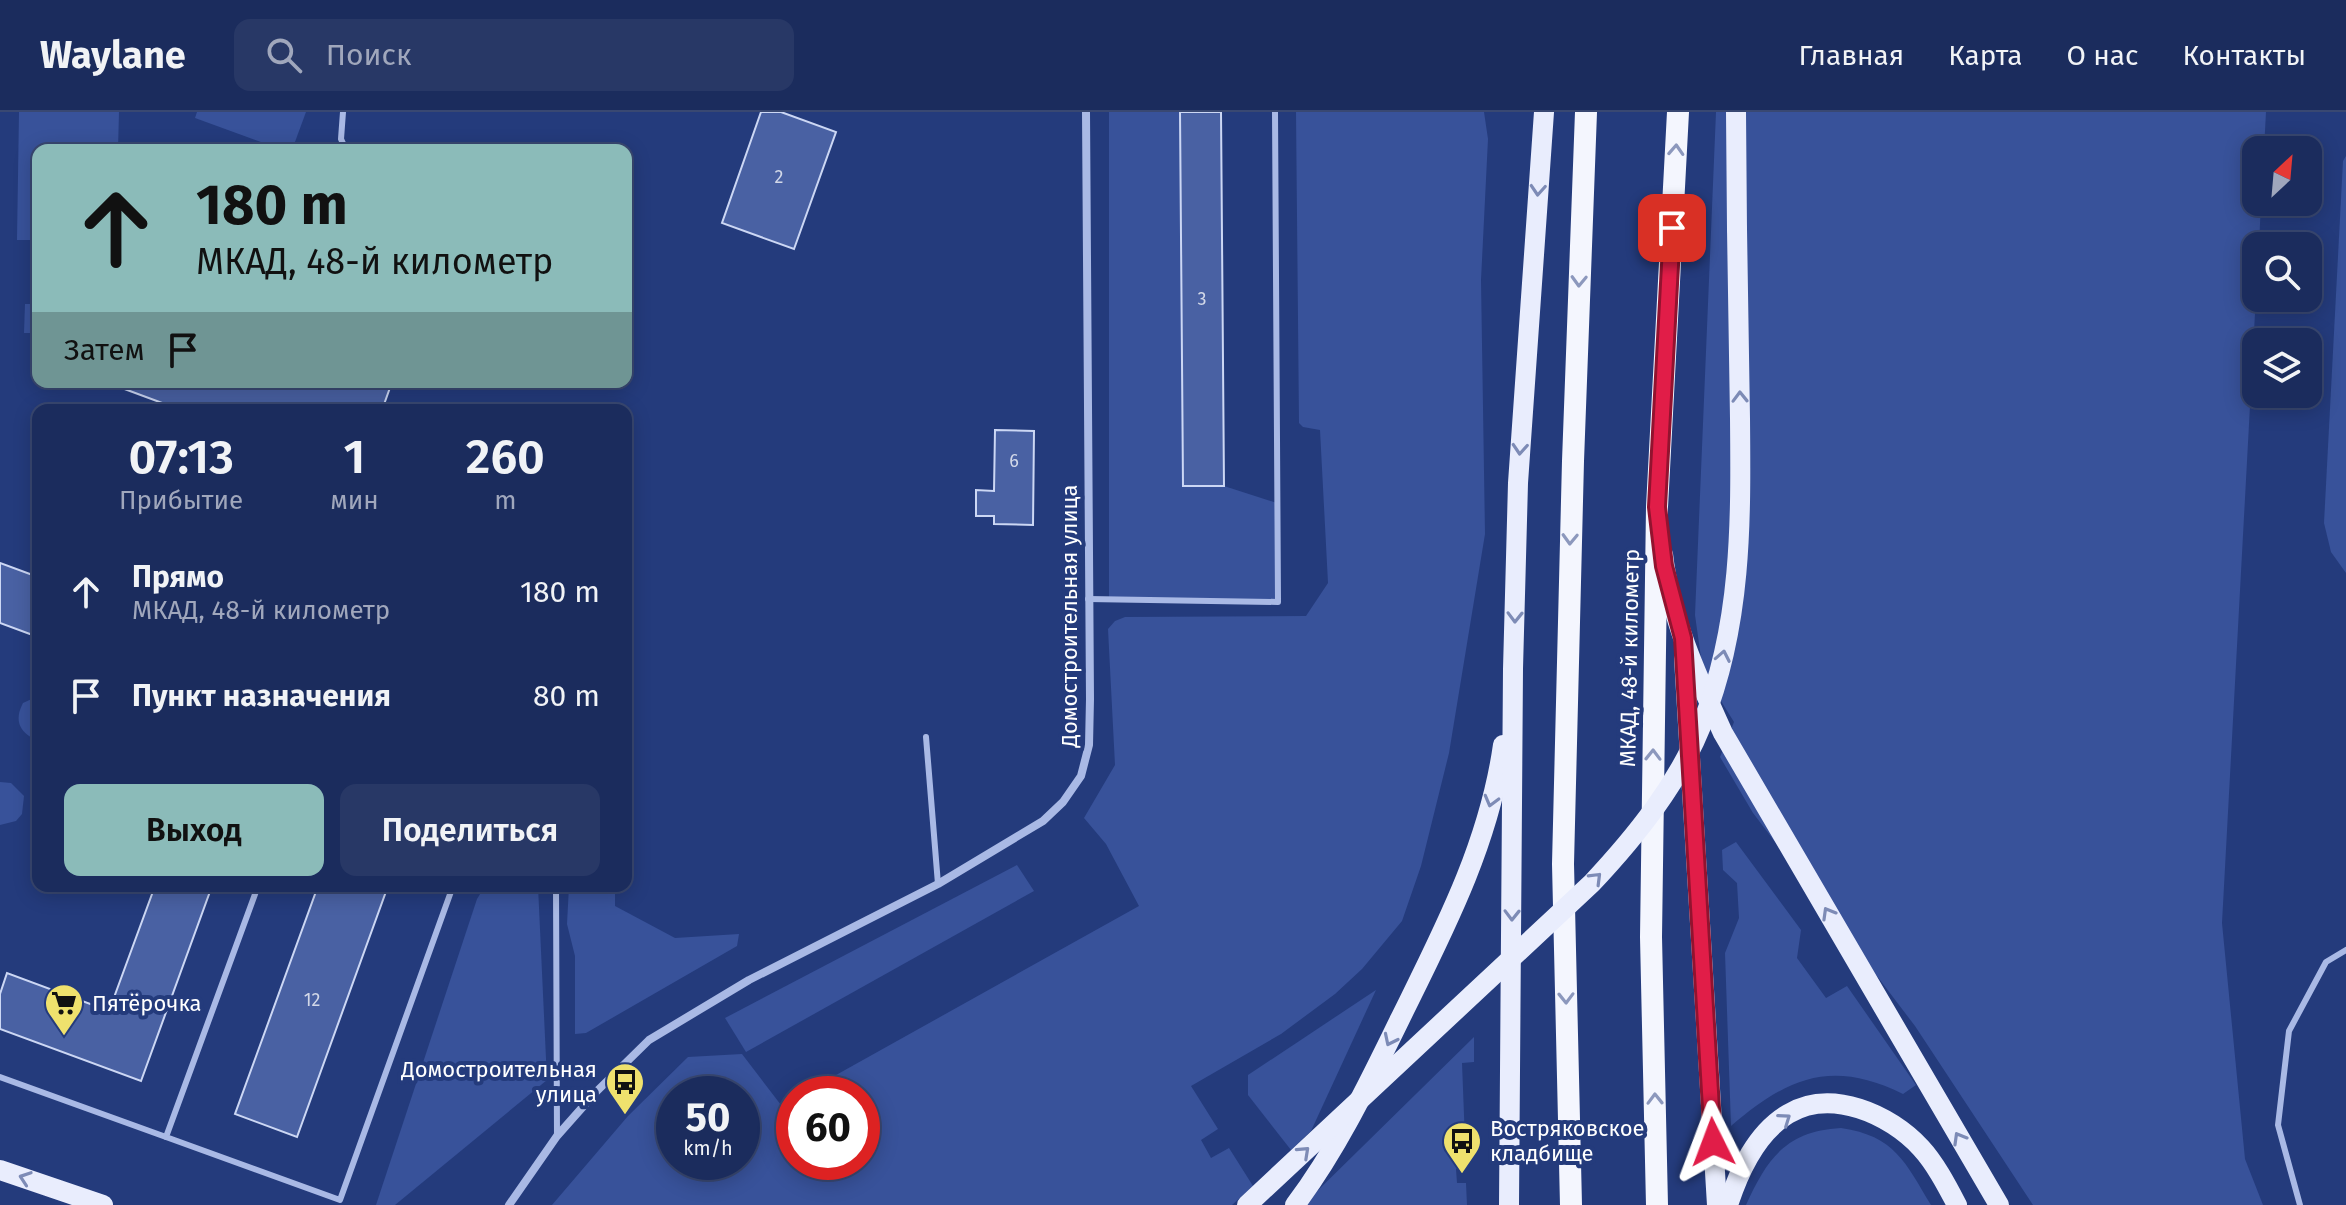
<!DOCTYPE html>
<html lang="ru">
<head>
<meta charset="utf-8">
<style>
  :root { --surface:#1b2c5d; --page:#283866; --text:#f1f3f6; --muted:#a0a7bc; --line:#394872; --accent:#8bbbb9 }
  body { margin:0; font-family:"Fira Sans",sans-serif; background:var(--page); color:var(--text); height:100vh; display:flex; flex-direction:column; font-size:30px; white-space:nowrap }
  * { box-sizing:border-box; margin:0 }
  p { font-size:26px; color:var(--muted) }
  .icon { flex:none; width:44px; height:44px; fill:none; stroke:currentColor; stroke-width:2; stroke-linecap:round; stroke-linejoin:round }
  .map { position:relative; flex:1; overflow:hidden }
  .panel { position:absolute; left:32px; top:292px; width:600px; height:488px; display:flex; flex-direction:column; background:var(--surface); border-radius:16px; box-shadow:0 4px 20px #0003,0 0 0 2px var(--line) }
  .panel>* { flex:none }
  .top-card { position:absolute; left:32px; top:32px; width:600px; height:244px; border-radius:16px; box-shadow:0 4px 20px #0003,0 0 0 2px var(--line); background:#8bbbb9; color:#111; overflow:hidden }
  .needle { width:52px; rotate:26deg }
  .fabs { position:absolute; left:2242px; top:24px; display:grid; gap:16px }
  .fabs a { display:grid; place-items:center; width:80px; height:80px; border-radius:16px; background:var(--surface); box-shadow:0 4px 20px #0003,0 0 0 2px var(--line); font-size:40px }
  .speed { position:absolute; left:656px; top:964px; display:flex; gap:16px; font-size:40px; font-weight:700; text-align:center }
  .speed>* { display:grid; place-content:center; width:104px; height:104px; border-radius:50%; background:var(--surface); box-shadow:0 4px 20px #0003,0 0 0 2px var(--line); line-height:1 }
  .speed small { font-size:20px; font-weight:400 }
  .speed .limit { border:12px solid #d22; background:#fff; color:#111 }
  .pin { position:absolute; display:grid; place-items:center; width:68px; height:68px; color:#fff; margin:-34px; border-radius:16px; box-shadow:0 4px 12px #0006 }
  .me { position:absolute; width:88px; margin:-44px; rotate:357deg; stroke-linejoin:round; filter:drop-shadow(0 0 6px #0008) }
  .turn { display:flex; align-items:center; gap:28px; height:168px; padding:0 32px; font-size:36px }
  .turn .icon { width:104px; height:104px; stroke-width:2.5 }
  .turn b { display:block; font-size:56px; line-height:68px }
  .then { display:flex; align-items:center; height:76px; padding:0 32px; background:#0003; gap:16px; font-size:30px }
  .eta { display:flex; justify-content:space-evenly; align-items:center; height:136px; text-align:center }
  .eta b { font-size:48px; font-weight:600; line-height:56px }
  .action { display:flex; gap:16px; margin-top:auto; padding:16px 32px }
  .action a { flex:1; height:92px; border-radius:16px; background:var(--accent); color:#111; font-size:32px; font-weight:600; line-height:92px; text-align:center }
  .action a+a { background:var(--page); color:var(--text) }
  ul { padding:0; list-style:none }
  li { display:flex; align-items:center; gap:24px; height:104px; padding:0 32px }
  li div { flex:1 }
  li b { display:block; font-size:30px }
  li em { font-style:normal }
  header { display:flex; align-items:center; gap:48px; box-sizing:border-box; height:112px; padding:0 40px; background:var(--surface); border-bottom:2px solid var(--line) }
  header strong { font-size:38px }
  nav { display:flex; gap:44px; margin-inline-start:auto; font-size:28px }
  .search { width:560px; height:72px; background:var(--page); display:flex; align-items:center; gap:20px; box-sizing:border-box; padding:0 28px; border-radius:16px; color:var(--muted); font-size:30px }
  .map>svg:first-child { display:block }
  .green { fill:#38529a; fill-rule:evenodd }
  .building { fill:#4961a3; stroke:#ccd7f4; stroke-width:2 }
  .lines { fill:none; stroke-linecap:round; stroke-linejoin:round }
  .service { stroke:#a9b9e5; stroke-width:6 }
  .minor { stroke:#a9b9e5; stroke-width:8 }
  .primary { stroke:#e9edfd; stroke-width:20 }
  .trunk { stroke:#f4f6fe; stroke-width:22 }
  .primary-bridge { stroke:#e9edfd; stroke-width:20 }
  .oneway { stroke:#8c98bd }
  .oneway2 { stroke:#7d8bb6 }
  .route-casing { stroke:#92132f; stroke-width:20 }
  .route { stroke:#e11d48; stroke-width:14 }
  .labels { text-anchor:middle; stroke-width:8; stroke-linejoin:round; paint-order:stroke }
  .number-label { font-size:18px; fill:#d2d8e8 }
  .street-label { font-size:22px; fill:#fff; stroke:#243b7c }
  .poi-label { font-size:22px; fill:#fff; stroke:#243b7c; text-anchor:start }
</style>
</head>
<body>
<header>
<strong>Waylane</strong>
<div class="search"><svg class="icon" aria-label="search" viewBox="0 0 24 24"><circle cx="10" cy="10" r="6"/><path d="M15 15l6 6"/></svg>Поиск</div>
<nav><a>Главная</a><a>Карта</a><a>О нас</a><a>Контакты</a></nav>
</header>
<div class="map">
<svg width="2346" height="1093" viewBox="0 0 2346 1093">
  <rect width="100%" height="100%" fill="#243b7c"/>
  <!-- green -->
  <g class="green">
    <polygon points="19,0 119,0 118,38 38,38 38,128 17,128"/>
    <polygon points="197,0 306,0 292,38 283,38 195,6"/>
    <polygon points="1109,0 1180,0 1183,374 1224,374 1277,391 1278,490 1109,487"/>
    <path d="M1296,0H1484L1488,27L1481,168L1485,422L1449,641L1421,754L1402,809L1362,857L1335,882L1281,922L1191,974L1218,1017L1201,1028L1211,1046L1229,1036L1253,1074L1232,1093H552L628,1004L688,945L742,942L781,993L794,986V1050H862V982H802L1139,794L1106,732L1084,706L1115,653L1108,517L1115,509L1125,505L1306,504L1328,471L1320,318L1303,315L1299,311ZM674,982H742V1050H674Z"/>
    <polygon points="1716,0 2266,0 2264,38 2256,38 2256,90 2261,90 2259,134 2256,134 2256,183 2222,811 2245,1047 2263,1093 2033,1093 1915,914 1753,701 1720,645 1734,610 1703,560 1695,503"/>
    <polygon points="2346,44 2346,461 2331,440 2324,411 2343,49"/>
    <polygon points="25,192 38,192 38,221 24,221"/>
    <path d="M38,584V628H36C19,620 14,608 23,591Z"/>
    <polygon points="0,670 11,671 24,684 22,702 16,709 0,713"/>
    <path d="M1736,730L1801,818L1797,846L1826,886L1847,874L1916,973L1903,982C1832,947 1788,965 1731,1014L1725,841L1739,806L1737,771L1723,758L1722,738Z"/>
    <polygon points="1017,753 1034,779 746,940 725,906"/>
    <polygon points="485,774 538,774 547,968 395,1093 376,1093 477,787"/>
    <polygon points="569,774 615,774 615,794 675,826 739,822 737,834 586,921 575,922 575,844 567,812"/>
    <polygon points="1376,878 1311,1019 1291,1038 1248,983 1248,963"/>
    <polygon points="1474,925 1474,950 1462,951 1466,1055 1456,1057 1457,1071 1466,1071 1467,1093 1303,1093"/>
    <path d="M1841,1016C1895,1024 1905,1050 1931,1093H1746C1767,1047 1786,1019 1841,1016Z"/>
  </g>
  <!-- building -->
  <g class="building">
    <polygon points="761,0 781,0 836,20 794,137 722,111"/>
    <polygon points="1180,0 1221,0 1224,374 1183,374"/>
    <polygon points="111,270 392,270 382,298 181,298 111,272"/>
    <polygon points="995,318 1034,319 1033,413 994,412 994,404 976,404 976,378 994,379"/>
    <polygon points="0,451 38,465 38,525 0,511"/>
    <polygon points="155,774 212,774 141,969 0,917 0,882 7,861 109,899"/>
    <polygon points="318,774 388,774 297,1025 235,1002"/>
  </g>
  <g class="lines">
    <!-- service -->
    <g class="service">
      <polyline points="343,0 341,27 346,38"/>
      <polyline points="1088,487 1278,490 1275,0"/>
      <polyline points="926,625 938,772"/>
      <polyline points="258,774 166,1025 340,1088 453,774"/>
      <polyline points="556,774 557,1024"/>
      <polyline points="0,965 166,1025"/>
      <polyline points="2300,1093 2278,1013 2289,919 2326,850 2346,838"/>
    </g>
    <!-- minor -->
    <polyline class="minor" points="509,1093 557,1024 596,980 649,928 749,868 938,772 1043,709 1063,690 1081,664 1089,633 1090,587 1086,0"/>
    <!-- primary -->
    <g class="primary">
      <polyline points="1736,0 1737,117"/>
      <path d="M1663,442C1670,505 1697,564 1723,621L1999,1093"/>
      <polyline points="1684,546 1717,1093"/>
      <polyline points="0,1058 103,1093"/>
      <path d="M1295,1093C1338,1036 1369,970 1400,907C1444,818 1489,732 1503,633"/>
      <polyline points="1509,1093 1513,557 1518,371 1544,0"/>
      <path d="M1728,1093C1739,1059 1756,1021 1788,1002C1831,976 1890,1002 1921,1036C1935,1051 1947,1074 1957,1093"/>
    </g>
    <!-- trunk -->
    <g class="trunk">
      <polyline points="1571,1093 1563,752 1573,349 1586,0"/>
      <polyline points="1657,1093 1651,825 1657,395 1678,0"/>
    </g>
    <!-- primary-bridge -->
    <path class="primary-bridge" d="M1247,1093L1592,771C1636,724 1678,672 1702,612C1742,513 1741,410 1740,306C1739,243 1738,180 1737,117"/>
  </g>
  <!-- one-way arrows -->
  <defs><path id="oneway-chevron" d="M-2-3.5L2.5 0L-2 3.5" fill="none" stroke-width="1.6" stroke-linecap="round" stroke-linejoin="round" transform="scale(2)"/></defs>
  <g class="oneway">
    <use href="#oneway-chevron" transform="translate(1676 38) rotate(-87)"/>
    <use href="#oneway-chevron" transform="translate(1579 169) rotate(92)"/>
    <use href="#oneway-chevron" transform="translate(1570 427) rotate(92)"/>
    <use href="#oneway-chevron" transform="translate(1653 643) rotate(-89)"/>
    <use href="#oneway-chevron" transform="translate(1566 886) rotate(89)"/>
    <use href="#oneway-chevron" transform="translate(1655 987) rotate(-91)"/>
  </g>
  <g class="oneway2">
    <use href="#oneway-chevron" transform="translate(1538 78) rotate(94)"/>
    <use href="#oneway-chevron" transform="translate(1740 285) rotate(-91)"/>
    <use href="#oneway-chevron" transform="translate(1520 337) rotate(94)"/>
    <use href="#oneway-chevron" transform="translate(1515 505) rotate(91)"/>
    <use href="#oneway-chevron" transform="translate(1723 544) rotate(-79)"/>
    <use href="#oneway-chevron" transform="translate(1491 689) rotate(105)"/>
    <use href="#oneway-chevron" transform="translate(1596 766) rotate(-45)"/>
    <use href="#oneway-chevron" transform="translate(1828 801) rotate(-120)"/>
    <use href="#oneway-chevron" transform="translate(1512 803) rotate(91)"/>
    <use href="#oneway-chevron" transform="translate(1390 928) rotate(116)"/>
    <use href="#oneway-chevron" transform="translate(1785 1007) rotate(-35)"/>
    <use href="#oneway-chevron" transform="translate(1959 1026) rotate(-120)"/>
    <use href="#oneway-chevron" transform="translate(1304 1040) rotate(-43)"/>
    <use href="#oneway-chevron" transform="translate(25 1066) rotate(-161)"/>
  </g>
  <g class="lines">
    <defs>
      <polyline id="route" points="1672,116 1657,395 1664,454 1683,526 1713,1030"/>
    </defs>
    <!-- route casing -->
    <use href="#route" class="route-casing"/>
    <!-- route -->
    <use href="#route" class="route"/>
  </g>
  <!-- icons -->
  <defs>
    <symbol id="supermarket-pin" viewBox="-11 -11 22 30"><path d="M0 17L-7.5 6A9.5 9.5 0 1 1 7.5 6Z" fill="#efe16d" stroke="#243b7c"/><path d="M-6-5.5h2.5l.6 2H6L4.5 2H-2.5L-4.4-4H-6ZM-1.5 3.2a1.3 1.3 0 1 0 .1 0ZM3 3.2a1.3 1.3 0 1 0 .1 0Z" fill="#111"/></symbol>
    <symbol id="bus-pin" viewBox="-11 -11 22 30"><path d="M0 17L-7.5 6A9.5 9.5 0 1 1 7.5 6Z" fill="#efe16d" stroke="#243b7c"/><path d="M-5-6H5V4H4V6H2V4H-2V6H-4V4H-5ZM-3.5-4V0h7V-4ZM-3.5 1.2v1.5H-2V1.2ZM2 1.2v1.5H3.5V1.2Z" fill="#111"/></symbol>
  </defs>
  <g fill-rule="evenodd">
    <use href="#supermarket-pin" x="42" y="869" width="44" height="60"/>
    <use href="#bus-pin" x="603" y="948" width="44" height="60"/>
    <use href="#bus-pin" x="1440" y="1007" width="44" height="60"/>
  </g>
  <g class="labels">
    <!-- number labels -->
    <g class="number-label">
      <text x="779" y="71">2</text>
      <text x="1202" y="193">3</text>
      <text x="1014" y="355">6</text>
      <text x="312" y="894">12</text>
    </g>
    <!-- street labels -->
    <g class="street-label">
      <text transform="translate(1069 504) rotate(-90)" y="8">Домостроительная улица</text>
      <text transform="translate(1629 546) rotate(-89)" y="8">МКАД, 48-й километр</text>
    </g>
    <!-- poi labels -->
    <g class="poi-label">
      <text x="92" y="899">Пятёрочка</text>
      <text x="597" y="965" text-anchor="end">Домостроительная<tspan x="597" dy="25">улица</tspan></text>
      <text x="1490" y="1024">Востряковское<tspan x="1490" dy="25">кладбище</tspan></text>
    </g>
  </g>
</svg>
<div class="fabs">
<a><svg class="needle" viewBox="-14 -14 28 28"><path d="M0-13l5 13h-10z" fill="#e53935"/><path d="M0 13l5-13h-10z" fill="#a0a7bc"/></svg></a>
<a><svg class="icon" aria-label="search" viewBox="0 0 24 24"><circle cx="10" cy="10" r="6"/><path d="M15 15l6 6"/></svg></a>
<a><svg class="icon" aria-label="layers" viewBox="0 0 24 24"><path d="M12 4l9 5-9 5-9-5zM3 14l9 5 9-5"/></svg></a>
</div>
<div class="speed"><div>50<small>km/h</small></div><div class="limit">60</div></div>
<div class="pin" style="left:1672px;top:116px;background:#d93025"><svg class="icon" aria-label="arrive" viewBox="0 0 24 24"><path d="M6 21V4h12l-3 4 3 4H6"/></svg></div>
<svg class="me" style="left:1713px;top:1030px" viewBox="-20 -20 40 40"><path d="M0-17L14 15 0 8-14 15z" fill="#e11d48" stroke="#fff" stroke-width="4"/></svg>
<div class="top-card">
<div class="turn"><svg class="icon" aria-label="ahead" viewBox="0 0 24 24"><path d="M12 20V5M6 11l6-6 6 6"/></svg><div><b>180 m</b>МКАД, 48-й километр</div></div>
<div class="then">Затем<svg class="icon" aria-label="arrive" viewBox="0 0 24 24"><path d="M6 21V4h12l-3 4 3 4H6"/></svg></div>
</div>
<section class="panel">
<div class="eta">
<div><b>07:13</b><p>Прибытие</p></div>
<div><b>1</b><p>мин</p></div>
<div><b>260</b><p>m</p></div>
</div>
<ul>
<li><svg class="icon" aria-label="ahead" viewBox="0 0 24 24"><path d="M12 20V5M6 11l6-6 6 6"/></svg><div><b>Прямо</b><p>МКАД, 48-й километр</p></div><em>180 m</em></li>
<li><svg class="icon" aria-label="arrive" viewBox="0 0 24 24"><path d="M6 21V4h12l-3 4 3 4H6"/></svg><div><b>Пункт назначения</b></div><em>80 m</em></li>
</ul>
<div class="action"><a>Выход</a><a>Поделиться</a></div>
</section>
</div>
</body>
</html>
